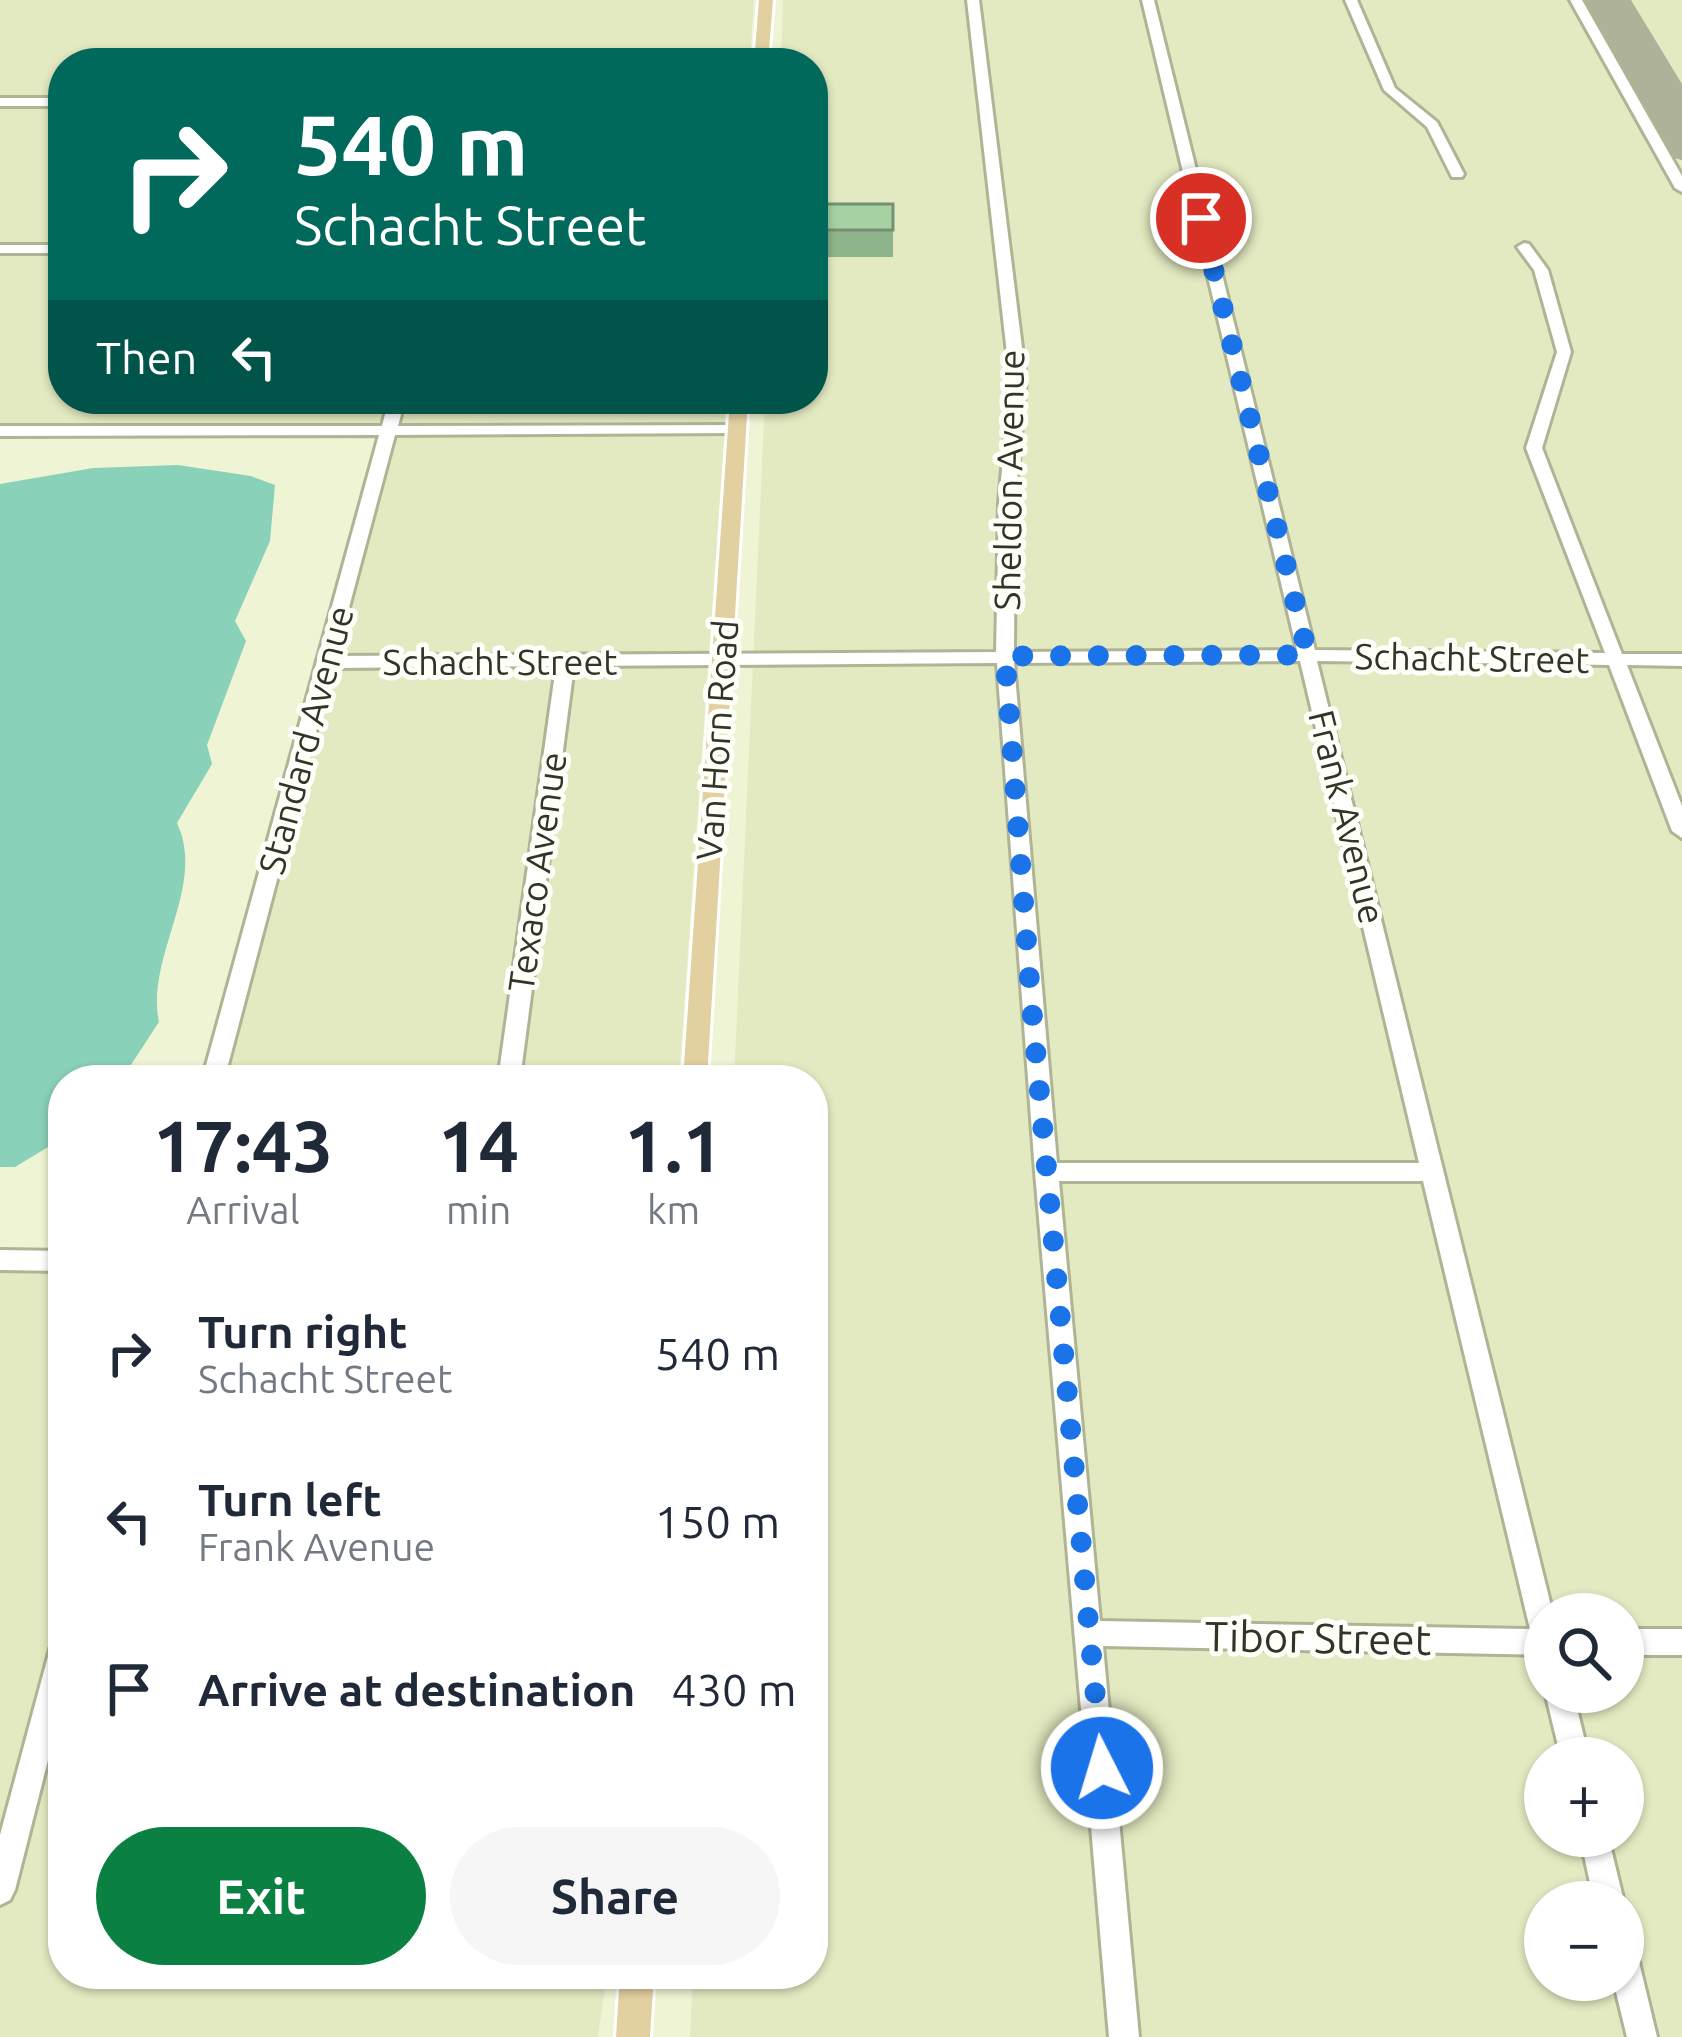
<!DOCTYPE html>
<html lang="en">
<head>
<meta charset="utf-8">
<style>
  :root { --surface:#fff; --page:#f6f6f7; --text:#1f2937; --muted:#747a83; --accent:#0b8043 }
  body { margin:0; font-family:Ubuntu,sans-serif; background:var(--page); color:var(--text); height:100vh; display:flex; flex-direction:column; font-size:45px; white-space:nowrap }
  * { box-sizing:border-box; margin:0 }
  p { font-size:39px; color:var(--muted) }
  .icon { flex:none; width:66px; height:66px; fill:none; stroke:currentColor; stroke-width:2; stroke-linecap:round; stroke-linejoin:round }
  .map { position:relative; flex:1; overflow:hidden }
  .drawer { position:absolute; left:48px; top:1065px; width:780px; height:924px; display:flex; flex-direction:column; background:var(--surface); border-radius:48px; box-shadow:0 3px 9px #0004 }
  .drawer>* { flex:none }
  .guide { position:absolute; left:48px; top:48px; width:780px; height:366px; border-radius:48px; box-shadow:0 3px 9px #0004; background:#00695c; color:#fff; overflow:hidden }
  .buttons { position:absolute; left:1524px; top:1593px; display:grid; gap:24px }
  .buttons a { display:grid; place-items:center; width:120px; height:120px; border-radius:50%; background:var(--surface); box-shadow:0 3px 9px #0004; font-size:60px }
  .pin { position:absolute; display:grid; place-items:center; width:102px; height:102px; color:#fff; margin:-51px; border:6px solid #fff; border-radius:50%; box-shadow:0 3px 12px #0007 }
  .me { position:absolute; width:132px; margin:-66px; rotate:355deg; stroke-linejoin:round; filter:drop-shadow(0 0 9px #0008) }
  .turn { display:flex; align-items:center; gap:42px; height:252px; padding:0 48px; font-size:54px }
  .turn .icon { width:156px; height:156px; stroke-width:2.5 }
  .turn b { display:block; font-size:84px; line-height:102px }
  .then { display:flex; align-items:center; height:114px; padding:0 48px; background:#0003; gap:24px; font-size:45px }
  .eta { display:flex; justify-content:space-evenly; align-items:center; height:204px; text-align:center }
  .eta b { font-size:72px; font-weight:700; line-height:84px }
  .action { display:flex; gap:24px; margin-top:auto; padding:24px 48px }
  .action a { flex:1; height:138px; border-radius:72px; background:var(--accent); color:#fff; font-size:48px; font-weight:700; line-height:138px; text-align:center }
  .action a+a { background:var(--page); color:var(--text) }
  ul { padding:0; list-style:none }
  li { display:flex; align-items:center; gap:36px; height:168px; padding:0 48px }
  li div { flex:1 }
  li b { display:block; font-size:45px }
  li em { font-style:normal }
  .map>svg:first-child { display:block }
  .built { fill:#e3eac1; fill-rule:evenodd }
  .water { fill:#8ad1ba }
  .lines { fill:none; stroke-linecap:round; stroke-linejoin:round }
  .runway { fill:#adb298; fill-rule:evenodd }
  .minor-casing { stroke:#afb495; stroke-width:6 }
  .major-casing { stroke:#fff; stroke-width:6 }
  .minor { fill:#fff; fill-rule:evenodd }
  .major { fill:#e3d0a1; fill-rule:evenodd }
  .wall { fill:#8eb48c }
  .building { fill:#a5d1a3; stroke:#749272; stroke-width:3 }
  .route { stroke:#1a73e8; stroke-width:21; stroke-dasharray:0 37.8 }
  .labels { text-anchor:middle; stroke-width:10; stroke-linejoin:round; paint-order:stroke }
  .street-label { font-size:36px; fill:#313427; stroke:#fdfff8 }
  .near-street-label { font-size:42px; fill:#313427; stroke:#fdfff8 }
</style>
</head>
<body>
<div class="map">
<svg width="1682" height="2037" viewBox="0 0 1682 2037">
  <rect width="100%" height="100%" fill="#eff5d4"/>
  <!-- built -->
  <g class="built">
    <polygon points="0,0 754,0 750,63 63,63 63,399 727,399 679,1080 223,1080 396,426 0,426"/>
    <path d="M783,0H1682V2037H690L693,1974H813V1080H734L765,399H813V63H781ZM1545,1614H1623V1692H1545ZM1545,1758H1623V1836H1545ZM1545,1902H1623V1980H1545Z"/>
    <polygon points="0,1270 63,1271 63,1974 607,1974 598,2037 0,2037"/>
  </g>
  <!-- water -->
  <path class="water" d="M178,465L251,476L275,485L270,541L235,621L246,641L207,745L212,764L177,823C207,886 145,957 159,1022L121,1080H63V1138L15,1167H0V484L93,468Z"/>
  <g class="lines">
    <!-- runway -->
    <polygon class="runway" points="1569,0 1631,0 1682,84 1682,160 1658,154"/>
    <defs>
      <g id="minor">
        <path d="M967,0H979L1026,380L1015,503L1014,652L1297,650L1142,0H1154L1315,650L1605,653L1526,448L1557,352L1534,270L1517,247L1524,243L1529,244L1548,270L1571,352L1542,448L1622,654H1682V666L1627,665L1682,806V838L1672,831L1609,665L1317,661L1553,1614H1545V1655L1103,1646L1139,2037H1109L1035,1172L997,663L574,666L520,1080H498L556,666L333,668L224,1080H202L379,435L0,436V426H382L389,399H405L398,426L737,425L745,430L743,433L395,435L336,656L996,652L999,503L1010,380ZM1300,661L1419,1163H1057L1014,663ZM1059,1181H1423L1530,1629L1100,1621Z"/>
        <polygon points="1345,0 1357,0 1395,88 1437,122 1464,174 1462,177 1452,177 1427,127 1384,90"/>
        <polygon points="1570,0 1582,0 1682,176 1682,192 1675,188"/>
        <rect x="0" y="98" width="63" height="8"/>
        <rect x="0" y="245" width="63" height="8"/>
        <polygon points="0,1250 63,1251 63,1271 0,1270"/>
        <rect x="1623" y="1629" width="59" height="26"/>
        <polygon points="63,1636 63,1701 15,1890 10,1900 0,1905 0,1835 50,1649 54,1640"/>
        <polygon points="1545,1692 1573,1692 1589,1758 1561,1758"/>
        <polygon points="1580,1836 1608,1836 1624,1902 1623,1903 1594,1902"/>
        <polygon points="1623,1943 1633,1948 1638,1958 1657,2037 1627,2037 1613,1980 1623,1980"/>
      </g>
      <g id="major">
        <polygon points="759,0 773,0 768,63 754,63"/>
        <polygon points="730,399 748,399 707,1080 683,1080"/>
        <polygon points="620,1974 654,1974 650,2037 616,2037"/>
      </g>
    </defs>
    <!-- minor casing -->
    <use href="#minor" class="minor-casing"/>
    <!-- major casing -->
    <use href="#major" class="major-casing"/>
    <!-- minor -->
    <use href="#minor" class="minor"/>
    <!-- major -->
    <use href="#major" class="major"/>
  </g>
  <!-- wall -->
  <rect class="wall" x="816" y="204" width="77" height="53"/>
  <!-- building -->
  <polygon class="building" points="816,204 893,204 893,230 815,230"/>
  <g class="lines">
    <!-- route -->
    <polyline class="route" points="1102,1768 1031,1000 1005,656 1308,655 1201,218"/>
  </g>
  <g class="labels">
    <!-- street labels -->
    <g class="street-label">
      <text transform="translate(1009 480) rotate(-89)" y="13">Sheldon Avenue</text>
      <text transform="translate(1472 658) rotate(1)" y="13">Schacht Street</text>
      <text x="500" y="675">Schacht Street</text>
      <text transform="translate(306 740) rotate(-75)" y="13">Standard Avenue</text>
      <text transform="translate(717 740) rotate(-86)" y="13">Van Horn Road</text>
      <text transform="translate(1347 817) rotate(76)" y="13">Frank Avenue</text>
      <text transform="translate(537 872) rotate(-82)" y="13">Texaco Avenue</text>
    </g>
    <!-- near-street labels -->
    <g class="near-street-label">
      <text transform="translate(1318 1638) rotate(1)" y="15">Tibor Street</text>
    </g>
  </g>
</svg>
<div class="buttons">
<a><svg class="icon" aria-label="search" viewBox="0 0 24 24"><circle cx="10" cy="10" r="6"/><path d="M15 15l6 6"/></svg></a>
<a>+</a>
<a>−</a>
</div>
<div class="pin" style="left:1201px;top:218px;background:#d93025"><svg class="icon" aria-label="arrive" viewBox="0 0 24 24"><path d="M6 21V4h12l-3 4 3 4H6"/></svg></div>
<svg class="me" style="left:1102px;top:1768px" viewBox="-20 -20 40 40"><circle r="17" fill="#1a73e8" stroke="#fff" stroke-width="3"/><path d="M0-11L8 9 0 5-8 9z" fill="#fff"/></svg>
<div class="guide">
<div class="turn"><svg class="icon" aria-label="right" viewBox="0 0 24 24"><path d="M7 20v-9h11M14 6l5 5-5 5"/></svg><div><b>540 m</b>Schacht Street</div></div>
<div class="then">Then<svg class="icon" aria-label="left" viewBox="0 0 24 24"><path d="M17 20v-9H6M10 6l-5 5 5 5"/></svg></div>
</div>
<section class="drawer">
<div class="eta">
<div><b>17:43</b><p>Arrival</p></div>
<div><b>14</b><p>min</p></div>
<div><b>1.1</b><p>km</p></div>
</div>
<ul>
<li><svg class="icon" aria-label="right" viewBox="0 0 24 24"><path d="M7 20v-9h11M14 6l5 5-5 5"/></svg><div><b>Turn right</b><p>Schacht Street</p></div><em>540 m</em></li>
<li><svg class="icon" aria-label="left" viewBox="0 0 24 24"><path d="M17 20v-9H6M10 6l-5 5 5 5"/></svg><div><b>Turn left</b><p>Frank Avenue</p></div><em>150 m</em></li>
<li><svg class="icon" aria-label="arrive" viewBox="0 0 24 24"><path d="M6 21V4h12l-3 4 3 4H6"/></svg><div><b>Arrive at destination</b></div><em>430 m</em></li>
</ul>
<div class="action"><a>Exit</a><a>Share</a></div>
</section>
</div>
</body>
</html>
